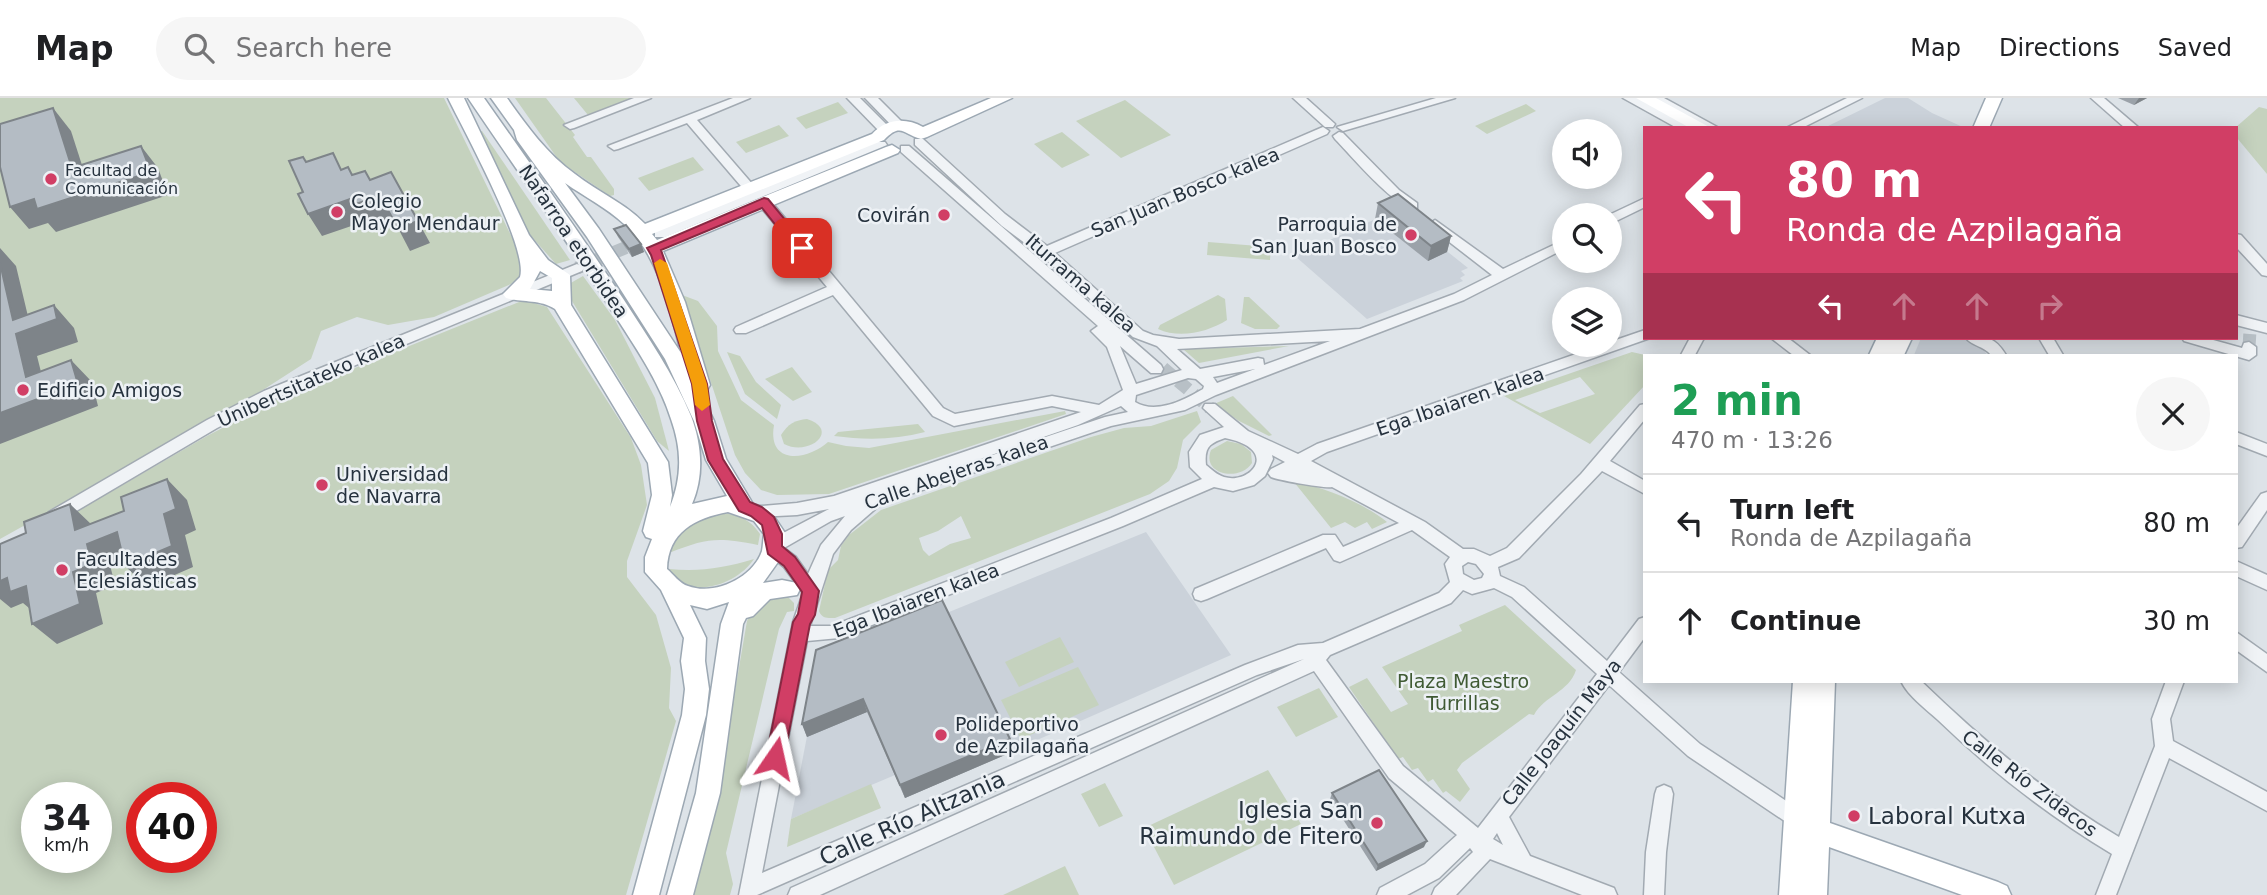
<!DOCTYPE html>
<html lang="en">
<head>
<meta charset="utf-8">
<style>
  :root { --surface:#fff; --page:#f6f6f6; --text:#202124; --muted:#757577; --line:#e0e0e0 }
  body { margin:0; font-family:"DejaVu Sans",sans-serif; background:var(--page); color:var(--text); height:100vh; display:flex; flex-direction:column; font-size:26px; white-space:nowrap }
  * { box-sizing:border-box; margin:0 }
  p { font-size:23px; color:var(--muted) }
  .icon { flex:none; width:38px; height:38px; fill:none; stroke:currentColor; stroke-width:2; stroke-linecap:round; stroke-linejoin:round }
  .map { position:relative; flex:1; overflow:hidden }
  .sheet { position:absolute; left:1643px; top:256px; width:595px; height:329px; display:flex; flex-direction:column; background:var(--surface); border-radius:0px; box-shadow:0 4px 18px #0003 }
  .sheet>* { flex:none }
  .banner { position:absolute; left:1643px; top:28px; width:595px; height:214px; border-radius:0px; box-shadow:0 4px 18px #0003; background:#d13e65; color:#fff; overflow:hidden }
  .tools { position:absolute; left:1552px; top:21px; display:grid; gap:14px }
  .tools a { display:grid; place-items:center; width:70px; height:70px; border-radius:50%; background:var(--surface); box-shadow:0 4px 18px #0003; font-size:35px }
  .speed { position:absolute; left:21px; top:684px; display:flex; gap:14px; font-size:35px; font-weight:700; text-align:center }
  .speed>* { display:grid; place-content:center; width:91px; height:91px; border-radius:50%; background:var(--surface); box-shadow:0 4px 18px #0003; line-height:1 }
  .speed small { font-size:18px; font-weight:400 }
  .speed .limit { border:10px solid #d22; background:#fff; color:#111 }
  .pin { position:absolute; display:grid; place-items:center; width:60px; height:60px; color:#fff; margin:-30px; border-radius:14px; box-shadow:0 4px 10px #0006 }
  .me { position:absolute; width:77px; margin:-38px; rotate:11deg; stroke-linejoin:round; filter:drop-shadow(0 0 5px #0008) }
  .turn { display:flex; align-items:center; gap:24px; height:147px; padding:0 28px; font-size:32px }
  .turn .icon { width:91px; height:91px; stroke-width:2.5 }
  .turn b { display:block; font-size:49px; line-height:60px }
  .lanes { display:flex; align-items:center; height:66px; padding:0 28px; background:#0003; justify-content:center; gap:35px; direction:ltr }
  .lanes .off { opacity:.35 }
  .round { display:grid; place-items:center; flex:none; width:74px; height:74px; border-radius:37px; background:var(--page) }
  .headline { display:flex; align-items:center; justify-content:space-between; height:119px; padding:0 28px }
  h1 { font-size:42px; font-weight:700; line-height:52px; color:#1e9e55 }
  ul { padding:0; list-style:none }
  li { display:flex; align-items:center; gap:21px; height:98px; padding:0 28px; border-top:2px solid var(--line) }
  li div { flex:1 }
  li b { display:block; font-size:26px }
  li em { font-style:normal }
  header { display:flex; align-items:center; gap:42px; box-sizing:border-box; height:98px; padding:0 35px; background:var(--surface); border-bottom:2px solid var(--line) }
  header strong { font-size:33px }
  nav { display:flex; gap:38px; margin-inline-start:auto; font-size:24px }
  .search { width:490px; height:63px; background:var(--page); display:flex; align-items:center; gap:18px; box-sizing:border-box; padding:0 24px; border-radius:38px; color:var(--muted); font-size:26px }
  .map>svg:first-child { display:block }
  .built { fill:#cbd2da }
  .green { fill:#c5d2be; fill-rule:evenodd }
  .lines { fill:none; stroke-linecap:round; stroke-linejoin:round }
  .minor-tunnel { stroke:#b8c0c6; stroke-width:13; stroke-dasharray:13 7; stroke-linecap:butt }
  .minor-casing { stroke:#a2aab2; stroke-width:3 }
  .major-casing { stroke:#9ca8b3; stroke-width:3 }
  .minor { fill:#f0f3f6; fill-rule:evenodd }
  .major { fill:#fff; fill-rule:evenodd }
  .wall { fill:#9ba2a9 }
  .shaded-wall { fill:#7e8489 }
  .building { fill:#b4bcc4; stroke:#7e8489; stroke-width:2 }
  .route { fill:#d13e65; stroke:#882842; stroke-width:2 }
  .slow { fill:#f59e0b }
  .poi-dot { fill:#d13e65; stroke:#edf1f5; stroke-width:2.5 }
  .labels { text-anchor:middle; stroke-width:5; stroke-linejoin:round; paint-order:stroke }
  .far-poi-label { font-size:16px; fill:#26323e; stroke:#edf1f5; text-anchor:start }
  .street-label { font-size:19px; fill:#26323e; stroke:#edf1f5 }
  .poi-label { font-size:19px; fill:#26323e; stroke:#edf1f5; text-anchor:start }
  .park-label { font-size:19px; fill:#3f5a33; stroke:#edf1f5 }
  .near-poi-label { font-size:23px; fill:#26323e; stroke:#edf1f5; text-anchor:end }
  .near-street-label { font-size:23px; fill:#26323e; stroke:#edf1f5 }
</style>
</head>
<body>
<header>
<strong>Map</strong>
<div class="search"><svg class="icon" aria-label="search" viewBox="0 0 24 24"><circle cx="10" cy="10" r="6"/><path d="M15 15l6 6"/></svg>Search here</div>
<nav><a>Map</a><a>Directions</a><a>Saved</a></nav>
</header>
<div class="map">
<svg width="2267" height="797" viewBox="0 0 2267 797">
  <rect width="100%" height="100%" fill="#dde3e8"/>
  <!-- built -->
  <g class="built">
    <polygon points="1885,0 1908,0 1932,15 1965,30 1824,30"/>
    <polygon points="1395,112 1468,170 1461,173 1465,177 1460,180 1463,183 1367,221 1295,158"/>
    <polygon points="1921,240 1963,240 1981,247 1987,257 1914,257"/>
    <polygon points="1146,434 1231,557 905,700 895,677 791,721 821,566"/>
  </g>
  <!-- green -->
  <g class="green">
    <polygon points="0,0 444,0 521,158 523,176 511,186 434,219 388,227 357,219 321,233 311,261 235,310 0,441"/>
    <polygon points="515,0 546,0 575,37 573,39 587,59 591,59 614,91 614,97 610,98 560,64"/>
    <polygon points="574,0 635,0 588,17"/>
    <polygon points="1125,2 1171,37 1121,60 1076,23"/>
    <polygon points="838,4 848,15 806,31 796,20"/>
    <polygon points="1526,6 1536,13 1487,36 1475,28"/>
    <polygon points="2259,9 2267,11 2267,76 2237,40 2235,30"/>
    <polygon points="779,27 789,38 746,55 736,44"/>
    <polygon points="482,33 570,162 556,166 529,136 479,34"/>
    <polygon points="1062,34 1090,57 1062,70 1034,46"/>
    <polygon points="693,59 704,72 649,93 638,80"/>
    <polygon points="1208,144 1271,149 1270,162 1207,157"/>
    <polygon points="583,178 615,222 655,300 669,353 657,343 572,203 569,186"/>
    <path d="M682,197L698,203L717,228L718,253L741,302L774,327C767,367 807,363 828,344L846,348L869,350L1065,313L1066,316L829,396L777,397L761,392L745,375L735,357Z"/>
    <path d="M1218,197L1225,201L1227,222C1208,234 1180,241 1158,231L1160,227Z"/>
    <polygon points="1244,199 1249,199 1280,228 1277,231 1255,231 1241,225"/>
    <path d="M524,202L547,209L631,340L641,367L647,407L627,463V479L656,517L671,570L669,610L676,623L626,797H0V458L207,338L280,300ZM37,700H96V760H37ZM142,700H201V760H142Z"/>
    <polygon points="1289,248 1199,265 1183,251"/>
    <polygon points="727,254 740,258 756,284 781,307 777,321 745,296"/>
    <path d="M1632,254L1645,257V287L1590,346L1504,298ZM1580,279L1595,296L1540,315L1515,302Z"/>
    <polygon points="792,269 812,294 793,303 765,281"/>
    <polygon points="1233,298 1272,337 1269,338 1239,323 1214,306"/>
    <path d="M1197,313L1201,324L1183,342L1177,370L1169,383L1150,396L835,520C828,520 822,521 819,513L828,472L838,462L841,448L849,437L881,412L1091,339L1124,330L1151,328ZM961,418L971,440L950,446L929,458L923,452L919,440L938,433Z"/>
    <path d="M807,321C841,332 809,359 784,346L781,337C788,326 795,322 807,321Z"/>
    <path d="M918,326L925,334C895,342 865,342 834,338L838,334Z"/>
    <path d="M1227,343L1241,346L1251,354L1252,365C1240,384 1201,377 1211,352Z"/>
    <path d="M1294,384C1325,389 1363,405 1387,424L1372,431L1367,424L1355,430L1345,424L1331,430Z"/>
    <path d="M723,415C739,417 751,422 760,436L758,447C717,439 707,440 669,455C675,430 699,419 723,415Z"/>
    <path d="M754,461C738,486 687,505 669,471C700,474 724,470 754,461Z"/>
    <polygon points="787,498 794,505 794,513 787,514 779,531 726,755 733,786 730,797 689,797 714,715 747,523 759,500"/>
    <path d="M1505,507L1576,572C1569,594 1544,598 1534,617L1529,616L1462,665L1457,672L1470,691L1460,704L1446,693L1443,695L1433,681L1428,684L1418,670L1412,672L1403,659L1398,661L1349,589L1367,580L1391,614L1408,606L1382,569L1462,533L1459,527Z"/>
    <polygon points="1060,539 1074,564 1019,589 1005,564"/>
    <polygon points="1078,569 1099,607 1021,641 1001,602"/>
    <polygon points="1319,590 1338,619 1296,639 1277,609"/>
    <polygon points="1268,672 1301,726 1174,787 1144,730"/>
    <polygon points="1105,685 1123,718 1099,729 1081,696"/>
    <polygon points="871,686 881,710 787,749 791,721"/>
    <polygon points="1065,768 1079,797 1003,797"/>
  </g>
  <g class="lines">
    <!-- minor-tunnel -->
    <g class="minor-tunnel">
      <polyline points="577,170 644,142"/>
      <polyline points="2249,249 2250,233"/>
      <polyline points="1163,270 1210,310"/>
    </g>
    <defs>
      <g id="minor">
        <polygon points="634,0 651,0 574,30 570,31 564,27"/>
        <polygon points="733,0 750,0 697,22 754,88 755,93 877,44 885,44 887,47 665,139 655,139 655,133 751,95 746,94 687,25 618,51 614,52 608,48"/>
        <polygon points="847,0 860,0 888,28 888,34 880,34"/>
        <polygon points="865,0 878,0 902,24 902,30 894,30"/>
        <polygon points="1293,0 1306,0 1335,26 1333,29 1325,29"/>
        <polygon points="1436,0 1455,0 1343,33 1337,29"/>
        <polygon points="1623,0 1638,0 1693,30 1677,30"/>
        <polygon points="1649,0 1664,0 1719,30 1703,30"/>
        <polygon points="1847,0 1862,0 1802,30 1786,30"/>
        <polygon points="2091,0 2104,0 2139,30 2125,30"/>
        <path d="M1323,29L1329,33L1327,36L1055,155L1143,233L1153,237L1179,241L1360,231L1454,196L1492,177L1430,129L1429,126L1435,122L1503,171L1564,142V151L1464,202L1216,297L1185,312L1111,328L881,406L851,432L833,456L810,528H832L1111,420L1202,381L1190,369L1189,354L1200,337L1224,329L1203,310L1205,306H1215L1248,333L1298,356L1317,346L1602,247H1610V244L1645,232V240H1650L1327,354L1311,363L1425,424L1463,451H1474L1490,458L1507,450L1581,376L1640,307L1645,306V321L1610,363L1645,383V396L1602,373L1519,460L1498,469L1500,478L1524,489L1607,563L1639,521L1645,519V539L1619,574L1700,646L1809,718L1812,724L1809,730L1802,733L1795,730L1688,658L1609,587L1509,719L1530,758L1614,790L1617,797H1582L1490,761L1456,797H1432L1435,790L1473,754L1470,750L1439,780L1407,797H1377L1380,790L1425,766L1457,737L1389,680L1314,573L820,797H788L791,790L1304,561L1257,577L757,797H739L793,524L803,495L784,469L768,456L766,448L768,443L829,411L797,417L757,419L751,417L749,413L751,409L797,405L834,398L1081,314L1052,308L954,328L933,318L833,197L746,235H736L734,232L736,229L827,189L759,107V101H769L943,310L955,316L1052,298L1099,307L1123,292L1107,249L1091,233L1098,228L901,54V48H909L1161,267L1163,271L1161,275H1151L1120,248L1136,286L1182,272L1157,248L1133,239L1041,157L1002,128L915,47V41H923L1005,116L1047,148ZM1330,243L1264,267L1263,261L1258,260L1200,271L1177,251ZM1255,271L1217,285L1213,279ZM1188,280L1196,281L1204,288L1203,291C1184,302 1156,317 1135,304L1136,297ZM1121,308L1128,314L1105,319L954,370L1078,327ZM1225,340C1281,351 1251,387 1224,379C1217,377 1211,371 1206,367C1204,349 1210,345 1225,340ZM1272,357L1285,364L1271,371L1268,375L1271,379C1278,382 1327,391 1332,389L1399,425L1343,449L1335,437H1323L1195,491L1193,496L1195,501L1201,503L1207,501L1326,450L1334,462L1340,464L1412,432L1450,459L1445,466L1450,484L1439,495L1323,545L1298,547L1245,567L762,775L807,543L839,540L1123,428L1214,389L1233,393L1254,387L1265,378L1273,361ZM845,418L821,447L808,476L796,459L784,450L831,423ZM1468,464L1476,466L1484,476L1482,480L1474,482L1463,476L1462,468ZM1494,490L1512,499L1597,576L1478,730L1403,668L1326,562L1330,557L1451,505L1463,492L1472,496ZM1497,735L1503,747L1493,741Z"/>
        <path d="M1339,34L1343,35L1399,92L1417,105V111C1398,114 1349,55 1335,41L1333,38Z"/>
        <polygon points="1645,100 1645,109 1610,126 1609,117"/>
        <polygon points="2236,136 2241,137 2267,166 2267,178 2262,177 2236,149"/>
        <polygon points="577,166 584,170 582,173 274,301 217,330 61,422 49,422 47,418 49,414 207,322 264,293"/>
        <polygon points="2236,217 2267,225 2267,235 2236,227"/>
        <polygon points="1690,240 1704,240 1695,257 1681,257"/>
        <polygon points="1771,240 1788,240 1810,257 1793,257"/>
        <path d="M1966,240C1987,239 1994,238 2006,257H1991C1984,248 1972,248 1966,240Z"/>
        <polygon points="2039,240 2053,240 2063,257 2049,257"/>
        <polygon points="2182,240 2206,240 2242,250 2244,245 2249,244 2256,249 2256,257 2249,262 2184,243"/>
        <polygon points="2236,334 2267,346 2267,358 2236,346"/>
        <polygon points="2267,394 2267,412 2242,449 2236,450 2236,431 2261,396"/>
        <polygon points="2236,463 2267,477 2267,492 2236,478"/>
        <polygon points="2236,534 2267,556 2267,574 2236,552"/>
        <path d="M1901,583H1921C1982,642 2046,696 2119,739L2155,648L2152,621L2166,583H2184L2170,621L2173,643L2267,694V713L2169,660L2116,797H2096L2112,756C2049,718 1991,673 1938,622C1926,611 1908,598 1901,583Z"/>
        <polygon points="1664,687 1671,690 1673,696 1666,754 1664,797 1644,797 1646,754 1655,696 1657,690"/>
      </g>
      <g id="major">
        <path d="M448,0H464L529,137L548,162L570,177L571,207L668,364L672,397L670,409C682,379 682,352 671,321C659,283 634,247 612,213C566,141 516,71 468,0H484C531,67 579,134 624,202C648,239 674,277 691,318C702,347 704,378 692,406L727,398L706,362L694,323L665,261L587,139L517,42L514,32L491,0H507C526,27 547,56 575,76C598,94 625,105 645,126L872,36C886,21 905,19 923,29L991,0H1012L927,39L921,41C903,36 901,24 884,42L652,136L657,142L886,49L892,47L900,52L898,55L663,153L685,204L710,287L707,292L700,294L714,323L726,361L753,406L769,411L785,435L783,457L763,485L782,482L797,485L800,491L797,497L770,501L753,518L746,520L743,526L720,695L693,797H667L696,695L721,526L729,504L707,511L690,507L706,540L705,563L709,591L706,617L659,797H633L682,617L685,591L681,563L684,540L661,492L645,474V459L652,441L646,439L643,433L652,397L648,365L555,211C539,201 524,205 506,200L503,196L520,179C529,151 463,31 448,0ZM565,85C585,99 607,110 624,126C659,157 670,212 681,255L599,131ZM540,173L552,180V193L530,191ZM728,414L754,423L764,436C763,442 763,448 762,453C753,480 714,498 688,488C680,486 673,476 667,471C668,434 695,420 728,414Z"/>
        <polygon points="1636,0 1656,0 1711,30 1690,30"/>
        <polygon points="1986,0 2002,0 1989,30 1973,30"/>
        <polygon points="1877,240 1912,240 1904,257 1869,257"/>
        <polygon points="1793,583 1835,583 1830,725 1998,784 2007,788 2011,797 1962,797 1829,749 1827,797 1779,797"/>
      </g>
    </defs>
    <!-- minor casing -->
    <use href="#minor" class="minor-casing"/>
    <!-- major casing -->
    <use href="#major" class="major-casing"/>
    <!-- minor -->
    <use href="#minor" class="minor"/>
    <!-- major -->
    <use href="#major" class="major"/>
  </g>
  <!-- wall -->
  <g class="wall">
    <polygon points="2118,0 2147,0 2134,7"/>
    <polygon points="1378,105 1451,138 1447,154 1428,163 1375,121"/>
    <polygon points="614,131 641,146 644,154 632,159 618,139"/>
    <polygon points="816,552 1010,641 1012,654 905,700 867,614 807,639 802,626"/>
    <polygon points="1332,695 1424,749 1376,773 1330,701"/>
  </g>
  <!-- shaded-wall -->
  <g class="shaded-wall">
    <polygon points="2139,0 2147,0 2134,7"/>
    <polygon points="53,10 71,33 90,92 72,70"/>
    <polygon points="141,48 158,70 168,97 56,134 48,125 29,131 10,109"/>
    <polygon points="380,98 393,121 370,129 366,123 322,138 308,116 353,100"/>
    <polygon points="418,123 430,145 410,153 398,130"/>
    <polygon points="1451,138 1447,154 1428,163 1431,148"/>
    <polygon points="641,146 644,154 632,159 629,151"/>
    <polygon points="0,150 16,168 31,231 54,207 74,230 78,244 37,258 47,298 71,262 92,284 98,308 0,346 0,315 26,279 0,165"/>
    <polygon points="167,381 187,402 196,432 185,437 193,469 147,489 125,468 164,416"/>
    <polygon points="70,406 92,427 117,434 139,455 110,467 115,487 96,495 103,526 57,546 32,526 75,432"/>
    <polygon points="7,480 26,488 35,515 23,505 11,510 0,501 0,483"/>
    <polygon points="863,601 867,614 807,639 802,626"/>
    <polygon points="1010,641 1012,654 905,700 900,687"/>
    <polygon points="1427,743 1424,749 1376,773 1378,767"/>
  </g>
  <!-- building -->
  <g class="building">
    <polygon points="53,10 72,70 141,48 151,74 37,111 34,101 10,109 0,69 0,26"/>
    <polygon points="333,55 341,72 348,69 352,77 365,73 370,82 391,74 418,123 398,130 380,98 356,106 353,100 308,116 298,96 303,94 289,63 303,59 306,64"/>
    <polygon points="1398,96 1451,138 1431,148 1378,105"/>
    <polygon points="626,127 641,146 629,151 614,131"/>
    <polygon points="0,165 13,222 54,207 57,221 16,236 26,279 71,262 78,286 0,315"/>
    <polygon points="167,381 176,411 164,416 172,448 125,468 117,434 87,446 92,466 73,474 80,506 32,526 26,488 10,494 7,480 0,483 0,446 26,435 24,424 70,406 75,432 124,413 121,399"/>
    <polygon points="942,502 1010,641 900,687 863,601 802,626 816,552"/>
    <polygon points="1379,672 1427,743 1378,767 1332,695"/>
  </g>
  <!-- route -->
  <polygon class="route" points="764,100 768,101 806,147 806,154 797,154 762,110 661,152 707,286 712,323 723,361 750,404 762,409 774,419 782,436 782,448 795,459 819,493 815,517 810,526 784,660 782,666 775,668 769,666 766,660 793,524 798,516 802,494 784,468 768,456 762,427 751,418 739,413 708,362 697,323 692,286 651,157 647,150"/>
  <!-- slow -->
  <polygon class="slow" points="660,161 667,165 707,286 710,307 702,313 695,307 692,286 654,165"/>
  <!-- markers -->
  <g class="poi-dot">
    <circle cx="51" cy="81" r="7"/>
    <circle cx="337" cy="114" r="7"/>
    <circle cx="944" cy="117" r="7"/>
    <circle cx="1411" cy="137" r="7"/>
    <circle cx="23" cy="292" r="7"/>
    <circle cx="322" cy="387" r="7"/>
    <circle cx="62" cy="472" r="7"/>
    <circle cx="941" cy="637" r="7"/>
    <circle cx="1854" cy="718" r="7"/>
    <circle cx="1377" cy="725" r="7"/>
  </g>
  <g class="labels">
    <!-- far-poi labels -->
    <g class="far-poi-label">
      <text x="65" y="78">Facultad de<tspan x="65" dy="18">Comunicación</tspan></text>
    </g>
    <!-- street labels -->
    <g class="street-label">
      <text transform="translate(1185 94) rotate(-23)" y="7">San Juan Bosco kalea</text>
      <text transform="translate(574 143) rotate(56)" y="7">Nafarroa etorbidea</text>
      <text transform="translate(1081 185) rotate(41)" y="7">Iturrama kalea</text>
      <text transform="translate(311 282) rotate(-24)" y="7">Unibertsitateko kalea</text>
      <text transform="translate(1460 303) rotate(-19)" y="7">Ega Ibaiaren kalea</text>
      <text transform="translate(956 374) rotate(-19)" y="7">Calle Abejeras kalea</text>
      <text transform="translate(916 502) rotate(-21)" y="7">Ega Ibaiaren kalea</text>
      <text transform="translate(1561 634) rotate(-52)" y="7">Calle Joaquín Maya</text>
      <text transform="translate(2030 685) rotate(37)" y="7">Calle Río Zidacos</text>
    </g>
    <!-- poi labels -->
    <g class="poi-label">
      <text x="351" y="110">Colegio<tspan x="351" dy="22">Mayor Mendaur</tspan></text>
      <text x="930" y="124" text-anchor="end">Covirán</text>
      <text x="1397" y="133" text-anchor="end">Parroquia de<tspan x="1397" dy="22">San Juan Bosco</tspan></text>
      <text x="37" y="299">Edificio Amigos</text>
      <text x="336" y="383">Universidad<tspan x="336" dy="22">de Navarra</tspan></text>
      <text x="76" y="468">Facultades<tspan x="76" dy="22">Eclesiásticas</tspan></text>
      <text x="955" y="633">Polideportivo<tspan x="955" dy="22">de Azpilagaña</tspan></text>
    </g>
    <!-- park labels -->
    <g class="park-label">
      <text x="1463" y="590">Plaza Maestro<tspan x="1463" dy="22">Turrillas</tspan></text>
    </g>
    <!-- near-poi labels -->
    <g class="near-poi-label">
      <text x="1363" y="720">Iglesia San<tspan x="1363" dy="26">Raimundo de Fitero</tspan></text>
      <text x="1868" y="726" text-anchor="start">Laboral Kutxa</text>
    </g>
    <!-- near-street labels -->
    <g class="near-street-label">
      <text transform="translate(912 720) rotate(-24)" y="8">Calle Río Altzania</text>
    </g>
  </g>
</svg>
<div class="tools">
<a><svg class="icon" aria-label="sound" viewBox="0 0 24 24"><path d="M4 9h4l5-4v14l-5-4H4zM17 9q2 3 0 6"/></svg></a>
<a><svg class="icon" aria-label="search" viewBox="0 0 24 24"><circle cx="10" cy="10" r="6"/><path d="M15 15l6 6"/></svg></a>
<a><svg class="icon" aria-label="layers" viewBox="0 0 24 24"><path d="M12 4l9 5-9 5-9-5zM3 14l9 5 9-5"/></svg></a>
</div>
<div class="speed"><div>34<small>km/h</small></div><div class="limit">40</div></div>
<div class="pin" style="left:802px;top:150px;background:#d93025"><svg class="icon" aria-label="arrive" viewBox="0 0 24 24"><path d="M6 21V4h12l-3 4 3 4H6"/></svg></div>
<svg class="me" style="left:775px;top:660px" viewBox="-20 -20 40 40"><path d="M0-17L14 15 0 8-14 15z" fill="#d13e65" stroke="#fff" stroke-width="4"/></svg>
<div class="banner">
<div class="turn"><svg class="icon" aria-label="left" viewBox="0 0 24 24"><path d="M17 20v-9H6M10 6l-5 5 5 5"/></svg><div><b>80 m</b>Ronda de Azpilagaña</div></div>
<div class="lanes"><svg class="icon" aria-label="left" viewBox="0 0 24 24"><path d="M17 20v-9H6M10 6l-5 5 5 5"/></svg><svg class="icon off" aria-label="ahead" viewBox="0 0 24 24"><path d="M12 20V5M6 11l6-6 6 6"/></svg><svg class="icon off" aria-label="ahead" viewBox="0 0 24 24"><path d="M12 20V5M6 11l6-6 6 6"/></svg><svg class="icon off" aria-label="right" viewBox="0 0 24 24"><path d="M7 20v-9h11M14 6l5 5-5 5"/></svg></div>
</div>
<section class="sheet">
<div class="headline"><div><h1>2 min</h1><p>470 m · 13:26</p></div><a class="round"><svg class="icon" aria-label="close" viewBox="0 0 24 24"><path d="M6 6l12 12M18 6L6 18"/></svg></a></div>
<ul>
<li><svg class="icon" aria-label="left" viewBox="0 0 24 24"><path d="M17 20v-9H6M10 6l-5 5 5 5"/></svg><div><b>Turn left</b><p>Ronda de Azpilagaña</p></div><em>80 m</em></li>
<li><svg class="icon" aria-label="ahead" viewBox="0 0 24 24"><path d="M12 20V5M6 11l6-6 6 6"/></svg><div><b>Continue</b></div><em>30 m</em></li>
</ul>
</section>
</div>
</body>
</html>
